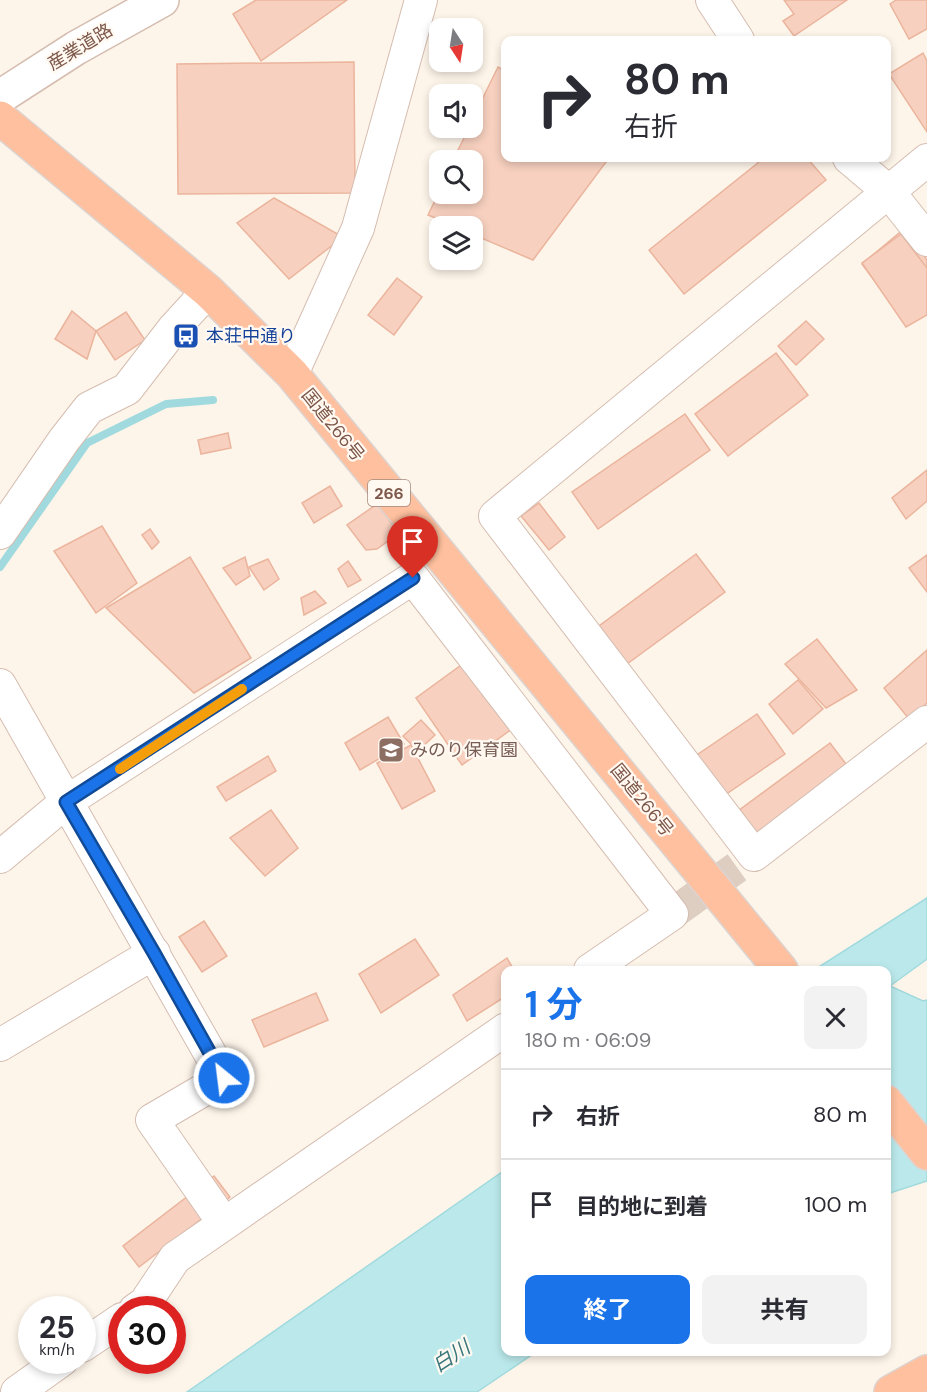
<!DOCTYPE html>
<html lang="ja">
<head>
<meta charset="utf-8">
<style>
  :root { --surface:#fff; --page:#f2f2f3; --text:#2b2b33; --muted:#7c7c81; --line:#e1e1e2; --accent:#1a73e8 }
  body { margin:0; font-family:"DM Sans","Noto Sans JP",sans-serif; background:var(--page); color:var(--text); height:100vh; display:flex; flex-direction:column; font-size:22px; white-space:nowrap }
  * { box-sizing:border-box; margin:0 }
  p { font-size:20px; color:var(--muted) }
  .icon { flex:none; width:33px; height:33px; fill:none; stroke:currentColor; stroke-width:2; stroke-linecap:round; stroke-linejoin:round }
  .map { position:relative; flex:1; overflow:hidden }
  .side { position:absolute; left:501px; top:966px; width:390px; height:390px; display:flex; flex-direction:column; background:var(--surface); border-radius:12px; box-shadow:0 3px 9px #0003 }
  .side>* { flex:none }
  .banner { position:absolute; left:501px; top:36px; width:390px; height:126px; border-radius:12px; box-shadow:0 3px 9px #0003; background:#fff; color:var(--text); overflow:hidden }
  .needle { width:39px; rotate:168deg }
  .fabs { position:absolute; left:429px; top:18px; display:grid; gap:12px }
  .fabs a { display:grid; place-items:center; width:54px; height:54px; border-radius:12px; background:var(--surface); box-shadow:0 3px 9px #0003; font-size:30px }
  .speed { position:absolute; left:18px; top:1296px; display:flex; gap:12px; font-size:30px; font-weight:700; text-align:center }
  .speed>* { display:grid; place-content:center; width:78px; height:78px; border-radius:50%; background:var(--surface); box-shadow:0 3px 9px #0003; line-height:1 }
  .speed small { font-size:15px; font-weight:400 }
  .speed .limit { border:9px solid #d22; background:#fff; color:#111 }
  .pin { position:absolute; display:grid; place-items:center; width:51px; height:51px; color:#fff; margin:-62px -26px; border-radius:50% 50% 50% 0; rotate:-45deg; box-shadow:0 0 6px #0007 }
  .pin .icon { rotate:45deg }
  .me { position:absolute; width:66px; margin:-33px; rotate:331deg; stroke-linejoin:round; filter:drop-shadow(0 0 4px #0008) }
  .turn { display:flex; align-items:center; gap:21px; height:126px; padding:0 24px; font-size:27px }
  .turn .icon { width:78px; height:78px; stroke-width:2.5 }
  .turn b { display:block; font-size:42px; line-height:51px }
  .round { display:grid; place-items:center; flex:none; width:63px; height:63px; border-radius:12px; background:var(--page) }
  .headline { display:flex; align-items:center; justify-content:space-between; height:102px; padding:0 24px }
  h1 { font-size:36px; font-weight:700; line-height:45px; color:var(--accent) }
  .button { display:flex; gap:12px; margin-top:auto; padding:12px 24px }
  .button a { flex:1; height:69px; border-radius:12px; background:var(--accent); color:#fff; font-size:24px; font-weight:700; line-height:69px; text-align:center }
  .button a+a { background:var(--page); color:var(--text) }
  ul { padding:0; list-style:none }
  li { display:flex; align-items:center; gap:18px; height:90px; padding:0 24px; border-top:2px solid var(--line) }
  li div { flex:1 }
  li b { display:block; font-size:22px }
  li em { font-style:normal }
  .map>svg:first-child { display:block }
  .water { fill:#bbe9eb; stroke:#a1dade; stroke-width:1.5 }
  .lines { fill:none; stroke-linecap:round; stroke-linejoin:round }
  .stream { stroke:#a1dade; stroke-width:8 }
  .building { fill:#f7d0bf; stroke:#ebb49d; stroke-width:1.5 }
  .minor-tunnel { stroke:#decec2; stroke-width:32; stroke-dasharray:32 16; stroke-linecap:butt }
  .minor-casing { stroke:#d5bdb0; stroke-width:34 }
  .tertiary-casing { stroke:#d5bdb0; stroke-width:36 }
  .trunk-casing { stroke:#ddd3d0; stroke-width:36 }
  .minor { stroke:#fff; stroke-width:32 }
  .tertiary { stroke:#fff; stroke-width:33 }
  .trunk { stroke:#fec09e; stroke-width:33 }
  .route-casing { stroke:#114b97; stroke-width:15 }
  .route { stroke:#1a73e8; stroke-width:10 }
  .slow { stroke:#f59e0b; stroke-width:10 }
  .labels { text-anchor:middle; stroke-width:4.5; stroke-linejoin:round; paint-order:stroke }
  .shield { fill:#fff9f2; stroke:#a4887c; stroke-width:1.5 }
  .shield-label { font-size:16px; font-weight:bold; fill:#7d5749 }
  .street-label { font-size:18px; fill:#7d5749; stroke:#fff9f2 }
  .transit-label { font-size:18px; fill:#164399; stroke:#fff9f2; text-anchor:start }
  .education-label { font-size:18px; fill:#785e54; stroke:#fff9f2; text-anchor:start }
  .water-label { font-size:20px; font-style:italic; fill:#38767b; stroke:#fff9f2 }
</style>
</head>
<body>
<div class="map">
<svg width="927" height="1392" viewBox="0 0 927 1392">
  <rect width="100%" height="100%" fill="#fef5ea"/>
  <!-- water -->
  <g class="water">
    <polygon points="927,898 927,959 890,986 923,1001 927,1000 927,1181 887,1194 886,970 814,970"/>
    <polygon points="505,1170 506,1352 536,1352 477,1392 187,1392"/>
  </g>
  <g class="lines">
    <!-- stream -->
    <polyline class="stream" points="0,567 87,443 166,404 213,400"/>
  </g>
  <!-- building -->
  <g class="building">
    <polygon points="256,0 347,0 261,61 233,14"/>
    <polygon points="784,0 847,0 794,36 783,21 794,14"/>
    <polygon points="896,0 927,0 927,29 909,39 890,4"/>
    <polygon points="923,53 927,61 927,132 889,74"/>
    <polygon points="354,62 355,193 178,194 177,64"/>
    <polygon points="498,67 506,72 506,158 609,158 533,260 472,234 472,226 456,226 428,215 440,190 440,194 472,194 472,160 453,160 469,128 472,128 472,120"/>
    <polygon points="764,158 807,158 826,180 684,294 649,250"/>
    <polygon points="274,198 343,237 289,279 237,223"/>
    <polygon points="905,228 927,260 927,311 907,324 862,264"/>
    <polygon points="901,234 927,268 927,315 906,327 862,263"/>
    <polygon points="397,278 422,297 394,335 368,315"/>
    <polygon points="72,311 96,331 87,359 55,339"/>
    <polygon points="126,312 145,340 115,360 96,331"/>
    <polygon points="806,321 824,339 796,365 778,346"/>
    <polygon points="776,353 808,395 728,456 695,414"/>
    <polygon points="685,414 710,450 598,529 572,492"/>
    <polygon points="228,433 231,448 201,454 198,440"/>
    <polygon points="927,470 927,501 906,519 892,498"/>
    <polygon points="330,486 342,506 314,523 302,503"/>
    <polygon points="539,503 565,537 549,550 521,516"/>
    <polygon points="377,504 399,533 377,549 366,550 347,525"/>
    <polygon points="102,526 137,583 96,613 54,551"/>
    <polygon points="150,529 159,542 152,549 142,535"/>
    <polygon points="696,554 725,592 627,664 599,626"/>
    <polygon points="927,555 927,592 909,568"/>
    <polygon points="190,557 251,658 194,693 106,608"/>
    <polygon points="245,557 250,576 236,585 223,568"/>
    <polygon points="268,559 279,579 264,590 249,567"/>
    <polygon points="348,561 361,580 348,587 338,569"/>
    <polygon points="315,591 326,603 304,615 301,598"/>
    <polygon points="817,639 857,690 826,708 785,664"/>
    <polygon points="927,650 927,703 909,719 884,688"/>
    <polygon points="464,663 516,726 462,765 416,698"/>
    <polygon points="798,680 823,709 793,734 769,704"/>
    <polygon points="757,714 785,754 719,799 691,759"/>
    <polygon points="388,717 404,744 360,770 345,743"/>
    <polygon points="421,720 435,735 418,751 403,736"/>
    <polygon points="830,743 852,772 759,839 738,811"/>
    <polygon points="411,745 435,791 402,809 377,763"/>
    <polygon points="268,756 276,771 226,801 217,787"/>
    <polygon points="271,810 298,848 265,876 230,838"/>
    <polygon points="204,921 227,956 202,972 179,937"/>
    <polygon points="415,939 439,975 381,1013 359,974"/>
    <polygon points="507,958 514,970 506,970 506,996 467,1021 453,995"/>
    <polygon points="316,993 328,1020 264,1047 252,1020"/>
    <polygon points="214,1176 230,1197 139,1267 123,1246"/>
  </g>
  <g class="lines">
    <!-- minor-tunnel -->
    <polyline class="minor-tunnel" points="672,914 754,855"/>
    <defs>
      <g id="minor">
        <polyline points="712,0 738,40"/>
        <polyline points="849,158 888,191 927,240"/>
        <polyline points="927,160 495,516 754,855 927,722"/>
        <polyline points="292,374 358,228 421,0"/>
        <polyline points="0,533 64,440 89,408 127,389 174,328 208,291"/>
        <polyline points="0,685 224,1078 152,1120 223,1222"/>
        <polyline points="0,857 66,802 413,578 672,914 590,970"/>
        <polyline points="0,1045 154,953"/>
        <polyline points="135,1310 145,1303 175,1258 506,1029"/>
        <polyline points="82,1346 122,1319"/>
        <polyline points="17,1392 62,1360"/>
      </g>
      <polyline id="tertiary" points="0,97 76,48 162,0"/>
      <g id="trunk">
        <polyline points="0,118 208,291 292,374 781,970"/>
        <polyline points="886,1102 927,1153"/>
        <polyline points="891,1392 927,1372"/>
      </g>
    </defs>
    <!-- minor casing -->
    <use href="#minor" class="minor-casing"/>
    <!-- tertiary casing -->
    <use href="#tertiary" class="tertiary-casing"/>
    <!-- trunk casing -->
    <use href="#trunk" class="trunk-casing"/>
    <!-- minor -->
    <use href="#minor" class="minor"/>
    <!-- tertiary -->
    <use href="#tertiary" class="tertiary"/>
    <!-- trunk -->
    <use href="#trunk" class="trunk"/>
  </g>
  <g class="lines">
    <defs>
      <polyline id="route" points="224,1078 154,953 66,802 413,578"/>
    </defs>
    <!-- route casing -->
    <use href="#route" class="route-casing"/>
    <!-- route -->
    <use href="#route" class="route"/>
    <!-- slow -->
    <polyline class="slow" points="120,769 242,689"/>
  </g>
  <!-- icons -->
  <defs>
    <symbol id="bus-square" viewBox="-11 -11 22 22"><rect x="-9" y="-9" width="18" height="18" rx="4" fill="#1a4fb4" stroke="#fff9f2"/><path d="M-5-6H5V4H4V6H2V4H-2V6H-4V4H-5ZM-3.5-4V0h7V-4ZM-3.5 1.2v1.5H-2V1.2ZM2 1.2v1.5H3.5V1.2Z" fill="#fff"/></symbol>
    <symbol id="school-square" viewBox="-11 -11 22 22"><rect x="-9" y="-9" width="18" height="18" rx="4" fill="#8d6e63" stroke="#fff9f2"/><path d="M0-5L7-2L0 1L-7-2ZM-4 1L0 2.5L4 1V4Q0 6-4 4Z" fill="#fff"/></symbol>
  </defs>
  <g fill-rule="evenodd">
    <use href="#bus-square" x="171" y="321" width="30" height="30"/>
    <use href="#school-square" x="376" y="735" width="30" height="30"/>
  </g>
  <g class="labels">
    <!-- shield labels -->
    <rect class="shield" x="368" y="480" width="42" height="26" rx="4.5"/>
    <g class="shield-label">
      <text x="389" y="499">266</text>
    </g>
    <!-- street labels -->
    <g class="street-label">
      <text transform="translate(80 47) rotate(-31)" y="6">産業道路</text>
      <text transform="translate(333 425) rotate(51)" y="6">国道266号</text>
      <text transform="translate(642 800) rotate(51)" y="6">国道266号</text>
    </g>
    <!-- transit labels -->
    <g class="transit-label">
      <text x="206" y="342">本荘中通り</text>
    </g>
    <!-- education labels -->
    <g class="education-label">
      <text x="410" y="756">みのり保育園</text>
    </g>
    <!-- water labels -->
    <g class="water-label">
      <text transform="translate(451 1356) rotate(-33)" y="7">白川</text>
    </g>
  </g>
</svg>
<div class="fabs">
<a><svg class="needle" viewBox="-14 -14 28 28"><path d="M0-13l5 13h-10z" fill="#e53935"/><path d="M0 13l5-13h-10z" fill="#7c7c81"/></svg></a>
<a><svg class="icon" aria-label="sound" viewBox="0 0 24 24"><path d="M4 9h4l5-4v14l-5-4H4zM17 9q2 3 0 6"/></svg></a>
<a><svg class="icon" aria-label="search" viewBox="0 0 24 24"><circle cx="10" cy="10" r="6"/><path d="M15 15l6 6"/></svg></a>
<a><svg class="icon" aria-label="layers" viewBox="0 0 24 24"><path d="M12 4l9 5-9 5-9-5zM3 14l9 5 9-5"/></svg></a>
</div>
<div class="speed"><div>25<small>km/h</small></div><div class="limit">30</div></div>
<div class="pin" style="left:413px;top:578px;background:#d93025"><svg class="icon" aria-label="arrive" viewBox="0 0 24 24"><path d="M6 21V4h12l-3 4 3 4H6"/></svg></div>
<svg class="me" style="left:224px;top:1078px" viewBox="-20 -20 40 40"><circle r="17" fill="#1a73e8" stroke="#fff" stroke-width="3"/><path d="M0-11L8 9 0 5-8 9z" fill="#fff"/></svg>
<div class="banner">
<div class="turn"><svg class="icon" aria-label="right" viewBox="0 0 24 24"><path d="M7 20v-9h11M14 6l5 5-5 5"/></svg><div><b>80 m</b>右折</div></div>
</div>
<section class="side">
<div class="headline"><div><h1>1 分</h1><p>180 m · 06:09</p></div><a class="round"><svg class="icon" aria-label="close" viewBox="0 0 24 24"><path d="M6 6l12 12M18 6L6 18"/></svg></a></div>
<ul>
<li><svg class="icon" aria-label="right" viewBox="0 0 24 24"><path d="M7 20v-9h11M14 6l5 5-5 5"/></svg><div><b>右折</b></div><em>80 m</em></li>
<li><svg class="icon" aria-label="arrive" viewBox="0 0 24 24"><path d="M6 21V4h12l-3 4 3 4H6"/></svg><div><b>目的地に到着</b></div><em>100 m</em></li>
</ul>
<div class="button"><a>終了</a><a>共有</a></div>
</section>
</div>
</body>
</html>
